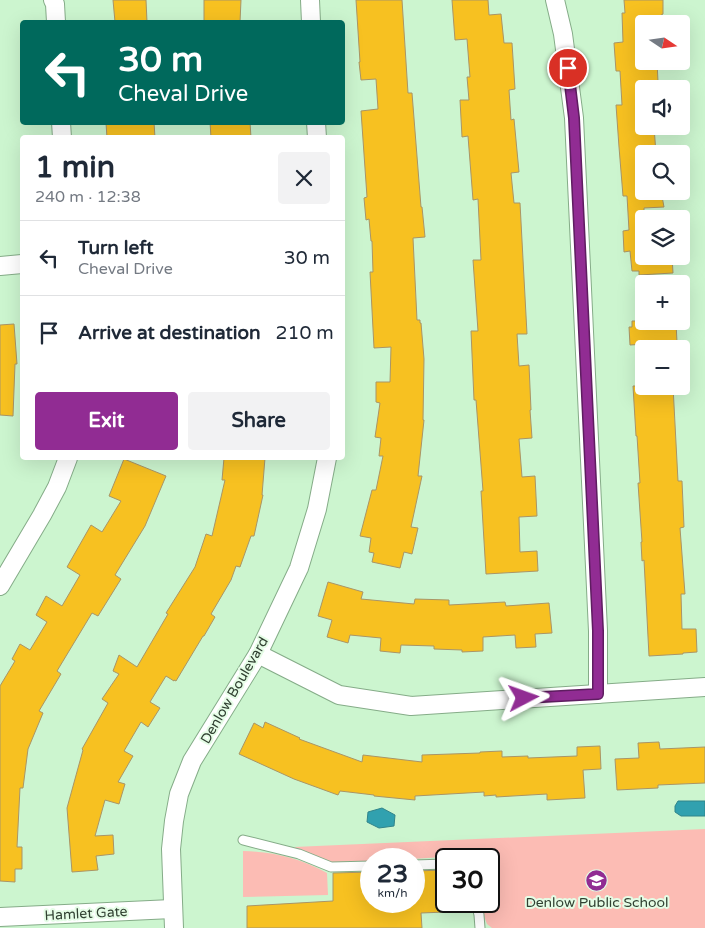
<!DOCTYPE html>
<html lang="en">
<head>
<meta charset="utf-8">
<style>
  :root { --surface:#fff; --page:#f2f2f3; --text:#1f2937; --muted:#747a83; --line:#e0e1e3; --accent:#912c93 }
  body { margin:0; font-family:"Varela Round",sans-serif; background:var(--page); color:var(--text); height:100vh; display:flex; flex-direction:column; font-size:19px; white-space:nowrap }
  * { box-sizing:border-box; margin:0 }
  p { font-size:16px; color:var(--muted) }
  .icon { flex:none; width:28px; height:28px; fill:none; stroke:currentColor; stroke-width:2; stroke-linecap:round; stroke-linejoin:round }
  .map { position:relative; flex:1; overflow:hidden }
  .panel { position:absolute; left:20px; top:135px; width:325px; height:325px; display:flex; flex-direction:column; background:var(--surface); border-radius:5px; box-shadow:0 5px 20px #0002 }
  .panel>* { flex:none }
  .hud { position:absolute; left:20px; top:20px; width:325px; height:105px; border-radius:5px; box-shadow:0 5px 20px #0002; background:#00695c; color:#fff; overflow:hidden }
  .needle { width:32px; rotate:103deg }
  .tools { position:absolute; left:635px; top:15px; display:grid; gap:10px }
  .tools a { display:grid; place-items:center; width:55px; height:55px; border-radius:5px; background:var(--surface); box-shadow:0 5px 20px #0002; font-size:25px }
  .speed { position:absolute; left:360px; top:848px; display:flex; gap:10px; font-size:25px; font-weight:700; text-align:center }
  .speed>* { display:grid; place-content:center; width:65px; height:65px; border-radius:50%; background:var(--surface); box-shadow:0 5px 20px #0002; line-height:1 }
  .speed small { font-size:12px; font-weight:400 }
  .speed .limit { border:2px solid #111; border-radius:8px; background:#fff; color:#111 }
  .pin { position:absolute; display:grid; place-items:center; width:42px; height:42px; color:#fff; margin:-21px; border:2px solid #fff; border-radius:50%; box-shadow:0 1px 5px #0007 }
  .me { position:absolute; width:55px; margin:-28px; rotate:86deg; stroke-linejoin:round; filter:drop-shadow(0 0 4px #0008) }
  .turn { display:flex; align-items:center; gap:18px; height:105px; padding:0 15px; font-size:22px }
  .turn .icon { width:65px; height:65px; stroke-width:2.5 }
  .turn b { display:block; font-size:35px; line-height:42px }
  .round { display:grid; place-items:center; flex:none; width:52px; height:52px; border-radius:5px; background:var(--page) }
  .summary { display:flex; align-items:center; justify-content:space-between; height:85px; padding:0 15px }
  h1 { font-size:30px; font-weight:700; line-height:38px }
  .primary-button { display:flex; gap:10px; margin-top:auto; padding:10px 15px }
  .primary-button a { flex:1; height:58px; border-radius:5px; background:var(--accent); color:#fff; font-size:20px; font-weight:700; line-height:58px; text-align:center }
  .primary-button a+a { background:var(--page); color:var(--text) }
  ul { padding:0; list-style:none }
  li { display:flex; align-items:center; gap:15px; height:75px; padding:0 15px; border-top:1px solid var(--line) }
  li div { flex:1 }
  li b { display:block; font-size:19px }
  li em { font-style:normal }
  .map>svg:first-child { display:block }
  .green { fill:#fcbcb4 }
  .water { fill:#31a1af; stroke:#31848a }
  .building { fill:#f7c121; stroke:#a99567 }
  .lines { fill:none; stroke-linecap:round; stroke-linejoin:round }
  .service-casing { stroke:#85ac88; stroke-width:11 }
  .minor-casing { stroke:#85ac88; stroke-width:20 }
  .service { stroke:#fff; stroke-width:9 }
  .minor { stroke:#fff; stroke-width:18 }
  .route-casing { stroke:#5e1d60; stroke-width:12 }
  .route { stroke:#912c93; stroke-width:9 }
  .labels { text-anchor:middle; stroke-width:4; stroke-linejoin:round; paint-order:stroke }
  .street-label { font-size:14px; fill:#314132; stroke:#e5fde6 }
  .poi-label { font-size:14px; fill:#314132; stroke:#e5fde6 }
</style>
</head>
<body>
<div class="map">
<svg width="705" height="928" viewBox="0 0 705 928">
  <rect width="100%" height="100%" fill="#ccf5cf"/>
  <!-- green -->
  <g class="green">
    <polygon points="705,829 705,928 492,928 487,924 478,901 489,901 489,859 447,859 443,857 412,859 371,859 371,861 327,863 294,847"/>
    <path d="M243,851C274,852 299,858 327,873L328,895L243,897Z"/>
  </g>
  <!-- water -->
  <g class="water">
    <polygon points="678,801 705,801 705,816 681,816 675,812 675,806"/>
    <polygon points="382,808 395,815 394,826 379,828 367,822 368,812"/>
  </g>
  <!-- building -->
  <g class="building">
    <polygon points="113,0 146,0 147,22 115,22"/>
    <polygon points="204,0 241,0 240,22 204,22"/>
    <polygon points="356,0 402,0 408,93 412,93 421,207 422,207 425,237 413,238 417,320 420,320 420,323 421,323 424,359 423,420 424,420 418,476 422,476 411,527 418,528 412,554 404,552 400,568 372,562 374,553 369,552 371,538 360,536 372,490 376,490 383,456 379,456 381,438 375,437 380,403 376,402 376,382 390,382 391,347 374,348 370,272 373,272 372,241 371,241 369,219 366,220 364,198 367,197 361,111 378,109 376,79 361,80 359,62 360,62"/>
    <polygon points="452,0 488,0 489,15 501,14 504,43 512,43 515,89 509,90 511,120 514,119 519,172 511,173 514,203 520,203 527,334 517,334 519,366 529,365 531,410 530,410 532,438 519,439 522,477 535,476 537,516 519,517 520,552 537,551 538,571 486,574 481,491 483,491 476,400 474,400 471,331 478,331 473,260 481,260 478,199 473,200 468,136 462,137 460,100 469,100 467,77 470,77 467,39 455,40"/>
    <polygon points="624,0 663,0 663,14 661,15 662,24 644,24 644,61 657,61 658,82 644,83 644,126 654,126 656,154 644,154 644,191 661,191 664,207 644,208 644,256 672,256 673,273 639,275 639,271 632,271 630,251 624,252 623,231 629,230 627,196 623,196 619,147 616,105 622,105 620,71 616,71 614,43 623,42 622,13 625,13"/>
    <polygon points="114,122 154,122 155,138 107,138 106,123"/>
    <polygon points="210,122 250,122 251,138 211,138"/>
    <polygon points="632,321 673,321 674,323 676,323 677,342 630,345 629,327 632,327"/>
    <polygon points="14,324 17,364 15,364 13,416 0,415 0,325"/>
    <polygon points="633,386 673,386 678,481 682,481 684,527 680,528 685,594 681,594 682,629 696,629 697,652 683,653 683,654 649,656 644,560 642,561 641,542 642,542 638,483 640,483 637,436 636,436"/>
    <polygon points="224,458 265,458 262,495 263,495 254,536 251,536 240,567 236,566 231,580 211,614 215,617 204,636 203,636 176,681 174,680 174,681 166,676 150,702 160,708 148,727 141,722 124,751 133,756 118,782 125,784 119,804 105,800 95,836 113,835 114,854 96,856 98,870 72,872 67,808 83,750 82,749 108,703 102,699 119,674 113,671 119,655 137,667 168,614 166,613 195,567 206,534 212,536 225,480 222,480"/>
    <polygon points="124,459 166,476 145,526 115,575 121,579 98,616 92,613 57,671 61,674 39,711 43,713 28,749 23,788 20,788 17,847 22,847 22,869 15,869 15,882 0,881 0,686 15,661 12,659 20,644 30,650 47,622 36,615 46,596 62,606 80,575 67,567 91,525 102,532 121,501 109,496"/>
    <polygon points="328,582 363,592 361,599 414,604 415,599 449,600 449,605 505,602 506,606 549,603 552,633 535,634 536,647 516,648 515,635 483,637 483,651 462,652 462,650 434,649 434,646 401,645 400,653 380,651 381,638 350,635 348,643 327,637 332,620 318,616"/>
    <polygon points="265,722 300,738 299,739 362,762 363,755 422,762 422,755 480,753 480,752 502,751 502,757 528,756 528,758 577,756 577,747 600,746 601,769 583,770 585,798 547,800 547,794 496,797 496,795 484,796 484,792 415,796 415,800 374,796 374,795 340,791 338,795 294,779 239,754 254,723 263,728"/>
    <polygon points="659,742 660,749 705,747 705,783 658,785 658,788 617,790 615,759 639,758 638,743"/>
    <polygon points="445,870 446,912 421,913 422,928 247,928 247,906 333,901 333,873 371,872 371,901 414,901 414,871"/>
  </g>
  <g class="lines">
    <defs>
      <g id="service">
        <polyline points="243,840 299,854 331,867 371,866"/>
        <polyline points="414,865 446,864"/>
        <polyline points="476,901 479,915 480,928"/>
      </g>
      <g id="minor">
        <polyline points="53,0 55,4 56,22"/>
        <polyline points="310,0 311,22"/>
        <polyline points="555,0 563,34 574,118 598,631 598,694"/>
        <polyline points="61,122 62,138"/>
        <polyline points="316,122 317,138"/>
        <polyline points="0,266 22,264"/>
        <polyline points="0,586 42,515 57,487 68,458"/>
        <polyline points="258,654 339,695 411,706 705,687"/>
        <polyline points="0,917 172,909"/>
        <polyline points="174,928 171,849 174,821 179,794 192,761 258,654 299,568 317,509 327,458"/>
      </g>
    </defs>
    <!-- service casing -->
    <use href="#service" class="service-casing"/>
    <!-- minor casing -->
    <use href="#minor" class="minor-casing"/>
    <!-- service -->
    <use href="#service" class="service"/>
    <!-- minor -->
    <use href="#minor" class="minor"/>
  </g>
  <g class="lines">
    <defs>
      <polyline id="route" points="524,698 598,694 598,631 574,118 568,68"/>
    </defs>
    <!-- route casing -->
    <use href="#route" class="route-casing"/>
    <!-- route -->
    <use href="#route" class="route"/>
  </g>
  <!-- icons -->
  <defs>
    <symbol id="school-disc" viewBox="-11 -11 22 22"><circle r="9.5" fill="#912c93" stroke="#e5fde6"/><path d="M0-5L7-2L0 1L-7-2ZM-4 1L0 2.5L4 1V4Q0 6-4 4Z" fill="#fff"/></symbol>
  </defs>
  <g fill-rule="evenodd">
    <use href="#school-disc" x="584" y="868" width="25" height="25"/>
  </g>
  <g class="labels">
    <!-- street labels -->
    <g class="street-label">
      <text transform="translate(234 690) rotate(-60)" y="5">Denlow Boulevard</text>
      <text transform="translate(86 913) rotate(-3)" y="5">Hamlet Gate</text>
    </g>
    <!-- poi labels -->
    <g class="poi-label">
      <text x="597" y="907">Denlow Public School</text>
    </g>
  </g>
</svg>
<div class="tools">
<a><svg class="needle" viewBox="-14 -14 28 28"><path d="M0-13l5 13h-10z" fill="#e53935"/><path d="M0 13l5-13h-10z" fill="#747a83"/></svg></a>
<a><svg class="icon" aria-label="sound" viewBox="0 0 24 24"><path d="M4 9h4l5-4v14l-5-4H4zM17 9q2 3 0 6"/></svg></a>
<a><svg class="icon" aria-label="search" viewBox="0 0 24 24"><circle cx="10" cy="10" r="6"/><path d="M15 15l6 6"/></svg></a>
<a><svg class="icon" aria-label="layers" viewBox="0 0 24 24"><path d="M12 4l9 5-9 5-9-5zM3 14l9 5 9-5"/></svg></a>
<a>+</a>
<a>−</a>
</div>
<div class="speed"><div>23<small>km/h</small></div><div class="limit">30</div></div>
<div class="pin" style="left:568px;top:68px;background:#d93025"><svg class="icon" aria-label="arrive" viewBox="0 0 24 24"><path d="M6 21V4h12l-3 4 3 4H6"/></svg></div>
<svg class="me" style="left:524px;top:698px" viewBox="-20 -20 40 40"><path d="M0-17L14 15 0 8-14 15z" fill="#912c93" stroke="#fff" stroke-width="4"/></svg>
<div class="hud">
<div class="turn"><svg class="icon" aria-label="left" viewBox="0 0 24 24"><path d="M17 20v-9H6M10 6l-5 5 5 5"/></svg><div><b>30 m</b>Cheval Drive</div></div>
</div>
<section class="panel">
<div class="summary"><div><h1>1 min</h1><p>240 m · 12:38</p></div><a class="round"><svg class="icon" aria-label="close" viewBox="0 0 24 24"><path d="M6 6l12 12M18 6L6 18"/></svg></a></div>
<ul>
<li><svg class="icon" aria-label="left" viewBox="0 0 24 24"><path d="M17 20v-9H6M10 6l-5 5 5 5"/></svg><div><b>Turn left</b><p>Cheval Drive</p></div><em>30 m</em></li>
<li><svg class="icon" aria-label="arrive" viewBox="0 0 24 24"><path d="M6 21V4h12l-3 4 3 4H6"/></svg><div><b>Arrive at destination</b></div><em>210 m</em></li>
</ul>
<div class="primary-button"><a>Exit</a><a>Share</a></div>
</section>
</div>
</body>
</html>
